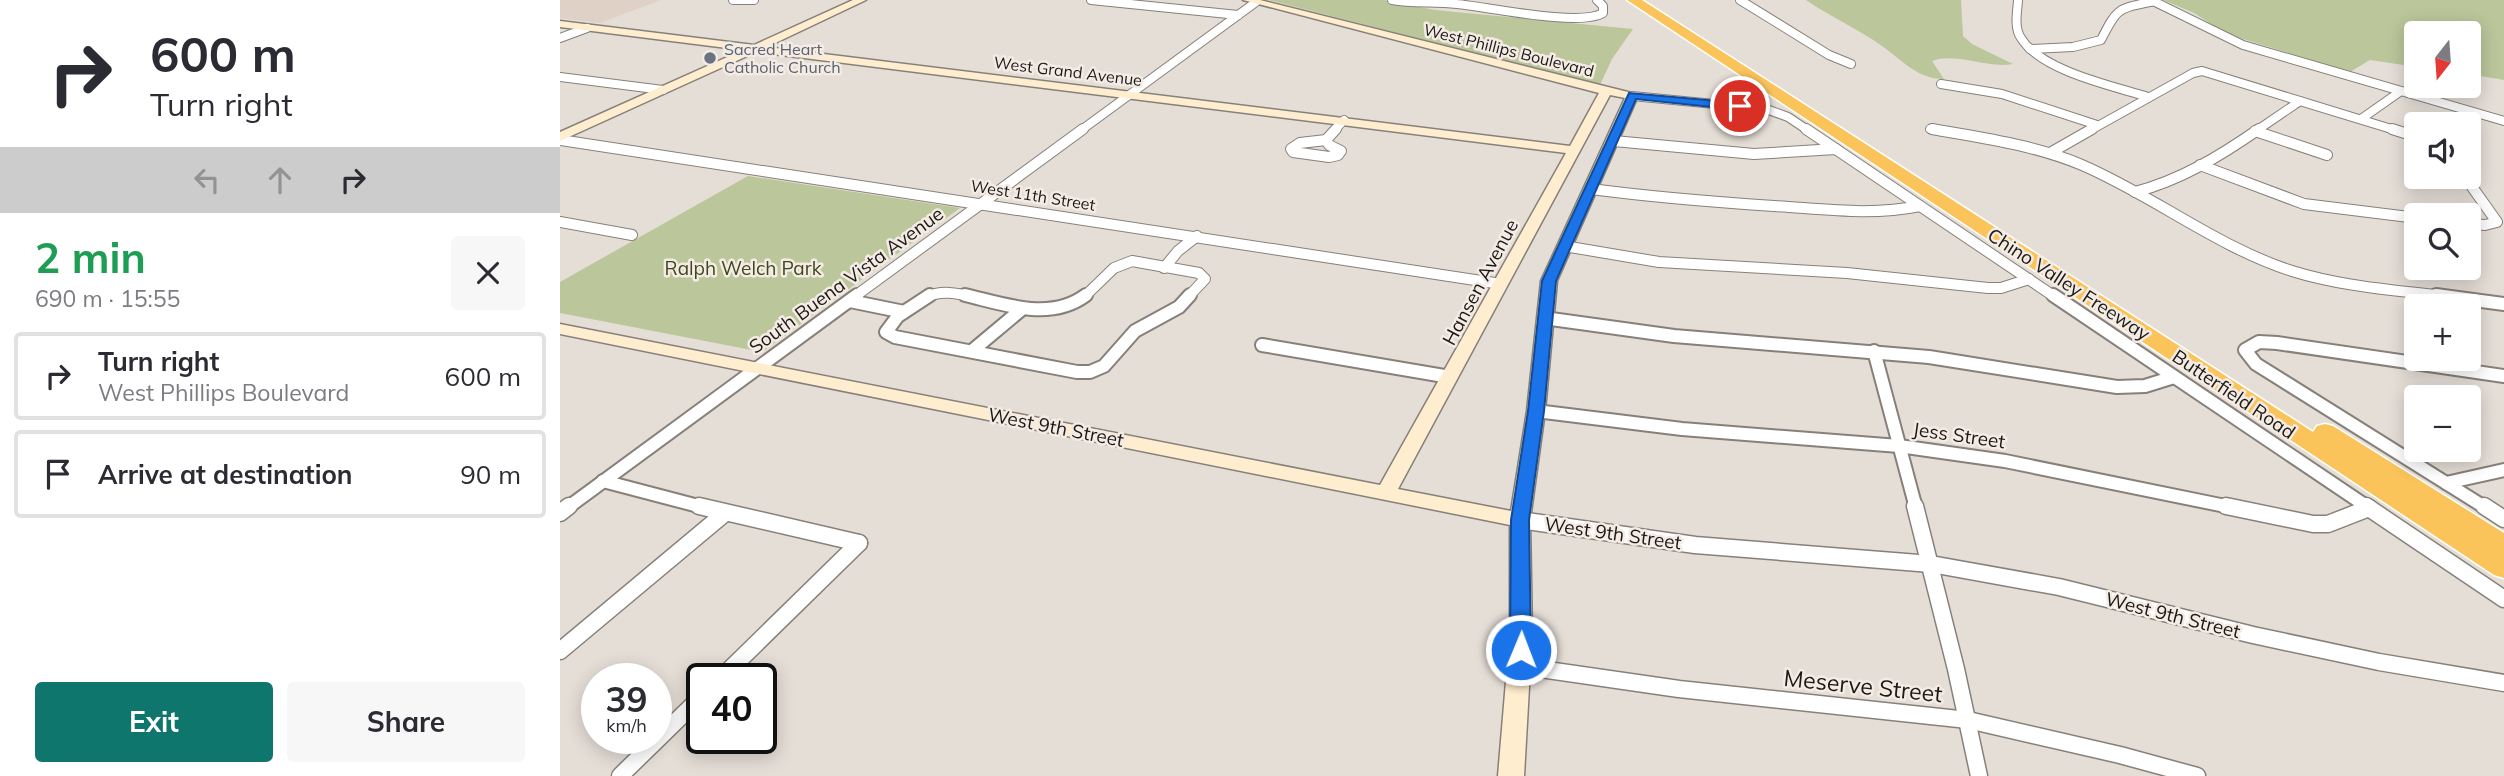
<!DOCTYPE html>
<html lang="en">
<head>
<meta charset="utf-8">
<style>
  :root { --surface:#fff; --page:#f7f7f7; --text:#2b2b33; --muted:#7c7c81; --line:#e1e1e2; --accent:#0f766e }
  body { margin:0; font-family:Mulish,sans-serif; background:var(--page); color:var(--text); height:100vh; display:flex; flex-direction:column; font-size:26px; white-space:nowrap }
  * { box-sizing:border-box; margin:0 }
  p { font-size:23px; color:var(--muted) }
  .icon { flex:none; width:38px; height:38px; fill:none; stroke:currentColor; stroke-width:2; stroke-linecap:round; stroke-linejoin:round }
  .map { position:relative; flex:1; overflow:hidden }
  .sheet { display:flex; flex-direction:column; background:var(--surface); width:560px }
  .sheet>* { flex:none }
  .hud { background:#fff; color:var(--text); overflow:hidden }
  .needle { width:46px; rotate:197deg }
  .buttons { position:absolute; left:1844px; top:21px; display:grid; gap:14px }
  .buttons a { display:grid; place-items:center; width:77px; height:77px; border-radius:7px; background:var(--surface); box-shadow:0 4px 18px #0003; font-size:35px }
  .speed { position:absolute; left:21px; top:663px; display:flex; gap:14px; font-size:35px; font-weight:700; text-align:center }
  .speed>* { display:grid; place-content:center; width:91px; height:91px; border-radius:50%; background:var(--surface); box-shadow:0 4px 18px #0003; line-height:1 }
  .speed small { font-size:18px; font-weight:400 }
  .speed .limit { border:4px solid #111; border-radius:10px; background:#fff; color:#111 }
  .pin { position:absolute; display:grid; place-items:center; width:60px; height:60px; color:#fff; margin:-30px; border:4px solid #fff; border-radius:50%; box-shadow:0 2px 7px #0007 }
  .me { position:absolute; width:77px; margin:-38px; rotate:1deg; stroke-linejoin:round; filter:drop-shadow(0 0 5px #0008) }
  .turn { display:flex; align-items:center; gap:24px; height:147px; padding:0 35px; font-size:32px }
  .turn .icon { width:91px; height:91px; stroke-width:2.5 }
  .turn b { display:block; font-size:49px; line-height:60px }
  .lanes { display:flex; align-items:center; height:66px; padding:0 35px; background:#0003; justify-content:center; gap:35px; direction:ltr }
  .lanes .off { opacity:.35 }
  .round { display:grid; place-items:center; flex:none; width:74px; height:74px; border-radius:7px; background:var(--page) }
  .overview { display:flex; align-items:center; justify-content:space-between; height:119px; padding:0 35px }
  h1 { font-size:42px; font-weight:700; line-height:52px; color:#1e9e55 }
  .primary-button { display:flex; gap:14px; margin-top:auto; padding:14px 35px }
  .primary-button a { flex:1; height:80px; border-radius:7px; background:var(--accent); color:#fff; font-size:28px; font-weight:700; line-height:80px; text-align:center }
  .primary-button a+a { background:var(--page); color:var(--text) }
  ul { padding:0; list-style:none }
  li { display:flex; align-items:center; gap:21px; height:88px; margin:0 14px 10px; padding:0 21px; border:4px solid var(--line); border-radius:7px }
  li div { flex:1 }
  li b { display:block; font-size:26px }
  li em { font-style:normal }
  main { display:flex; flex:1; min-height:0 }
  .map>svg:first-child { display:block }
  .built { fill:#dfd1c5 }
  .green { fill:#bbc69b }
  .lines { fill:none; stroke-linecap:round; stroke-linejoin:round }
  .street-far3-casing { stroke:#87807a; stroke-width:10 }
  .street-far2-casing { stroke:#87807a; stroke-width:12 }
  .street-far1-casing { stroke:#87807a; stroke-width:16 }
  .street-casing { stroke:#87807a; stroke-width:19 }
  .secondary-casing { stroke:#87807a; stroke-width:3 }
  .highway-casing { stroke:#fff; stroke-width:3 }
  .street-far3 { stroke:#fff; stroke-width:8 }
  .street-far2 { stroke:#fff; stroke-width:10 }
  .street-far1 { stroke:#fff; stroke-width:12 }
  .street { stroke:#fff; stroke-width:16 }
  .secondary { fill:#feedce; fill-rule:evenodd }
  .highway { fill:#fac45b; fill-rule:evenodd }
  .route { fill:#1a73e8; stroke:#114b97; stroke-width:2 }
  .worship-dot { fill:#6b7280; stroke:#f3ebe4; stroke-width:2.5 }
  .labels { text-anchor:middle; stroke-width:5; stroke-linejoin:round; paint-order:stroke }
  .far-worship-label { font-size:16px; fill:#5b616d; stroke:#f3ebe4; text-anchor:start }
  .far-street-label { font-size:16px; fill:#1b1916; stroke:#f3ebe4 }
  .park-label { font-size:19px; fill:#3e4818; stroke:#f3ebe4 }
  .street-label { font-size:19px; fill:#1b1916; stroke:#f3ebe4 }
  .near-street-label { font-size:23px; fill:#1b1916; stroke:#f3ebe4 }
</style>
</head>
<body>
<main>
<section class="sheet">
<div class="hud">
<div class="turn"><svg class="icon" aria-label="right" viewBox="0 0 24 24"><path d="M7 20v-9h11M14 6l5 5-5 5"/></svg><div><b>600 m</b>Turn right</div></div>
<div class="lanes"><svg class="icon off" aria-label="left" viewBox="0 0 24 24"><path d="M17 20v-9H6M10 6l-5 5 5 5"/></svg><svg class="icon off" aria-label="ahead" viewBox="0 0 24 24"><path d="M12 20V5M6 11l6-6 6 6"/></svg><svg class="icon" aria-label="right" viewBox="0 0 24 24"><path d="M7 20v-9h11M14 6l5 5-5 5"/></svg></div>
</div>
<div class="overview"><div><h1>2 min</h1><p>690 m · 15:55</p></div><a class="round"><svg class="icon" aria-label="close" viewBox="0 0 24 24"><path d="M6 6l12 12M18 6L6 18"/></svg></a></div>
<ul>
<li><svg class="icon" aria-label="right" viewBox="0 0 24 24"><path d="M7 20v-9h11M14 6l5 5-5 5"/></svg><div><b>Turn right</b><p>West Phillips Boulevard</p></div><em>600 m</em></li>
<li><svg class="icon" aria-label="arrive" viewBox="0 0 24 24"><path d="M6 21V4h12l-3 4 3 4H6"/></svg><div><b>Arrive at destination</b></div><em>90 m</em></li>
</ul>
<div class="primary-button"><a>Exit</a><a>Share</a></div>
</section>
<div class="map">
<svg width="1944" height="776" viewBox="0 0 1944 776">
  <rect width="100%" height="100%" fill="#e5ded7"/>
  <!-- built -->
  <polygon class="built" points="0,0 101,0 40,23 0,18"/>
  <!-- green -->
  <g class="green">
    <polygon points="709,0 824,0 875,10 1073,29 1052,59 1040,85"/>
    <path d="M1246,0H1401L1403,36L1412,44L1453,64C1426,69 1397,52 1372,61L1384,79C1357,79 1342,60 1322,46C1298,29 1271,17 1246,0Z"/>
    <polygon points="1603,0 1944,0 1944,80 1909,74 1909,33 1857,33 1857,67 1810,60 1790,72 1667,34 1634,13"/>
    <polygon points="188,176 400,208 202,352 0,313 0,282"/>
  </g>
  <g class="lines">
    <defs>
      <g id="street-far3">
        <polyline points="173,0 194,0"/>
        <polyline points="531,0 678,15"/>
        <path d="M832,0C854,4 875,1 897,4C928,7 1020,27 1043,13V6L1037,0"/>
        <polyline points="1180,0 1269,55 1291,64"/>
        <polyline points="1591,0 1683,45 1944,121"/>
        <path d="M1458,1C1457,13 1454,28 1461,38C1481,71 1553,86 1588,97"/>
        <polyline points="0,38 27,28"/>
        <path d="M1470,49L1513,47L1541,40C1558,6 1558,9 1595,1"/>
        <polyline points="0,77 103,90"/>
        <polyline points="1381,84 1442,94 1537,125"/>
        <polyline points="1072,96 1206,109 1228,117 1249,131"/>
        <polyline points="1801,119 1841,91"/>
        <polyline points="1370,129 1382,131"/>
        <polyline points="520,131 696,2"/>
        <polyline points="774,131 784,120"/>
        <polyline points="1529,131 1633,73 1642,71 1838,131"/>
        <polyline points="1696,131 1740,101"/>
      </g>
      <g id="street-far2">
        <polyline points="1246,129 1495,297"/>
        <path d="M1372,129C1422,138 1475,145 1522,165C1594,196 1657,247 1732,271C1783,287 1837,290 1890,297"/>
        <polyline points="1832,129 1857,137"/>
        <polyline points="1695,131 1767,155"/>
        <polyline points="0,140 941,284"/>
        <polygon points="766,140 769,145 781,151 778,155 769,157 733,152 731,149 740,143"/>
        <polyline points="766,140 776,129"/>
        <polyline points="1054,141 1194,154 1276,149"/>
        <polyline points="1490,153 1532,129"/>
        <polyline points="1640,165 1744,204 1857,218"/>
        <polyline points="1905,177 1937,222 1925,225 1909,224"/>
        <path d="M1031,189C1092,197 1153,202 1214,206C1264,209 1311,216 1360,206"/>
        <path d="M1575,192C1621,180 1660,156 1699,129"/>
        <polyline points="0,222 72,235"/>
        <polyline points="1004,246 1099,262 1287,273 1428,288 1441,288 1469,279"/>
        <polyline points="604,268 618,251 637,236"/>
        <polyline points="294,297 523,129"/>
        <path d="M366,297C381,290 397,293 413,297"/>
        <polyline points="524,297 554,268 572,261 639,273 645,279 628,297"/>
      </g>
      <g id="street-far1">
        <polyline points="370,295 338,316 326,332 335,337 517,372 530,372 544,366 575,331 619,307 630,295"/>
        <path d="M405,295C444,304 490,322 526,295"/>
        <polyline points="1493,295 1809,508"/>
        <polyline points="1876,295 1944,304"/>
        <polyline points="290,301 344,312"/>
        <polyline points="984,318 1114,336 1369,357 1557,387 1585,386 1614,377"/>
        <polyline points="702,345 890,377"/>
        <polyline points="413,350 462,309"/>
        <polyline points="1314,351 1356,508"/>
        <polyline points="976,411 1122,429 1339,446 1445,461 1675,508"/>
        <polyline points="43,481 146,508"/>
        <polyline points="1886,483 1944,470"/>
        <polyline points="7,508 297,295"/>
        <polyline points="1926,508 1696,364 1685,350 1699,342 1717,343 1944,376"/>
      </g>
      <g id="street">
        <polyline points="139,506 299,543"/>
        <polyline points="1355,506 1396,669 1419,776"/>
        <polyline points="1666,506 1753,524 1768,524 1809,508"/>
        <polyline points="1806,506 1944,599"/>
        <polyline points="1924,506 1944,519"/>
        <polyline points="0,513 9,506"/>
        <polyline points="960,520 1135,545 1371,564 1499,587 1693,635 1819,662 1944,683"/>
        <polyline points="0,651 165,513"/>
        <polyline points="960,666 1119,689 1408,720 1560,755 1637,776"/>
        <polyline points="160,679 299,543"/>
        <polyline points="60,776 142,696"/>
      </g>
      <path id="secondary" d="M293,0H306L207,47L1010,146L1039,93L683,0H700L1076,94L1078,96L997,281L985,411L970,520L972,634L964,776H938L950,634V525L0,334V324L820,485L1006,153L196,52L0,141V132L183,50L0,27V21L194,45ZM1050,95L1065,98L981,281L967,411L951,511L838,489Z"/>
      <polygon id="highway" points="1067,0 1082,0 1753,432 1757,426 1765,424 1773,426 1944,533 1944,578 1934,575"/>
    </defs>
    <!-- street-far3 casing -->
    <use href="#street-far3" class="street-far3-casing"/>
    <!-- street-far2 casing -->
    <use href="#street-far2" class="street-far2-casing"/>
    <!-- street-far1 casing -->
    <use href="#street-far1" class="street-far1-casing"/>
    <!-- street casing -->
    <use href="#street" class="street-casing"/>
    <!-- secondary casing -->
    <use href="#secondary" class="secondary-casing"/>
    <!-- highway casing -->
    <use href="#highway" class="highway-casing"/>
    <!-- street-far3 -->
    <use href="#street-far3" class="street-far3"/>
    <!-- street-far2 -->
    <use href="#street-far2" class="street-far2"/>
    <!-- street-far1 -->
    <use href="#street-far1" class="street-far1"/>
    <!-- street -->
    <use href="#street" class="street"/>
    <!-- secondary -->
    <use href="#secondary" class="secondary"/>
    <!-- highway -->
    <use href="#highway" class="highway"/>
  </g>
  <!-- route -->
  <polygon class="route" points="1069,93 1180,103 1185,106 1180,110 1076,99 996,281 984,411 969,520 971,650 968,656 961,658 953,656 950,650 951,520 968,411 982,281"/>
  <!-- markers -->
  <circle class="worship-dot" cx="150" cy="58" r="7"/>
  <g class="labels">
    <!-- far-worship labels -->
    <g class="far-worship-label">
      <text x="164" y="55">Sacred Heart<tspan x="164" dy="18">Catholic Church</tspan></text>
    </g>
    <!-- far-street labels -->
    <g class="far-street-label">
      <text transform="translate(949 50) rotate(14)" y="6">West Phillips Boulevard</text>
      <text transform="translate(508 71) rotate(7)" y="6">West Grand Avenue</text>
      <text transform="translate(473 195) rotate(9)" y="6">West 11th Street</text>
    </g>
    <!-- park labels -->
    <g class="park-label">
      <text x="183" y="275">Ralph Welch Park</text>
    </g>
    <!-- street labels -->
    <g class="street-label">
      <text transform="translate(286 280) rotate(-36)" y="7">South Buena Vista Avenue</text>
      <text transform="translate(920 282) rotate(-62)" y="7">Hansen Avenue</text>
      <text transform="translate(1509 284) rotate(33)" y="7">Chino Valley Freeway</text>
      <text transform="translate(1674 394) rotate(34)" y="7">Butterfield Road</text>
      <text transform="translate(496 427) rotate(11)" y="7">West 9th Street</text>
      <text transform="translate(1399 435) rotate(8)" y="7">Jess Street</text>
      <text transform="translate(1053 533) rotate(8)" y="7">West 9th Street</text>
      <text transform="translate(1613 615) rotate(14)" y="7">West 9th Street</text>
    </g>
    <!-- near-street labels -->
    <g class="near-street-label">
      <text transform="translate(1303 686) rotate(6)" y="8">Meserve Street</text>
    </g>
  </g>
</svg>
<div class="buttons">
<a><svg class="needle" viewBox="-14 -14 28 28"><path d="M0-13l5 13h-10z" fill="#e53935"/><path d="M0 13l5-13h-10z" fill="#7c7c81"/></svg></a>
<a><svg class="icon" aria-label="sound" viewBox="0 0 24 24"><path d="M4 9h4l5-4v14l-5-4H4zM17 9q2 3 0 6"/></svg></a>
<a><svg class="icon" aria-label="search" viewBox="0 0 24 24"><circle cx="10" cy="10" r="6"/><path d="M15 15l6 6"/></svg></a>
<a>+</a>
<a>−</a>
</div>
<div class="speed"><div>39<small>km/h</small></div><div class="limit">40</div></div>
<div class="pin" style="left:1180px;top:106px;background:#d93025"><svg class="icon" aria-label="arrive" viewBox="0 0 24 24"><path d="M6 21V4h12l-3 4 3 4H6"/></svg></div>
<svg class="me" style="left:961px;top:650px" viewBox="-20 -20 40 40"><circle r="17" fill="#1a73e8" stroke="#fff" stroke-width="3"/><path d="M0-11L8 9 0 5-8 9z" fill="#fff"/></svg>
</div>
</main>
</body>
</html>
